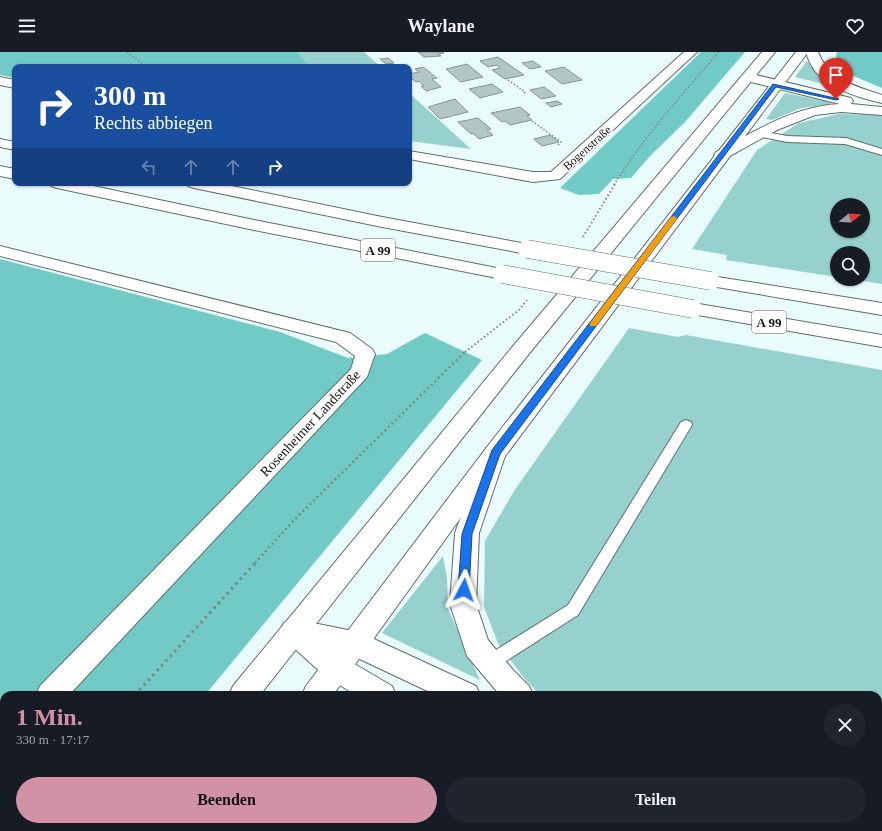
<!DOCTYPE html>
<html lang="de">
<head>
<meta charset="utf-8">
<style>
  :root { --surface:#171b24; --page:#20242c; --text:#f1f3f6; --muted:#9ea1a6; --accent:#d291a5 }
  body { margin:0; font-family:"Times New Roman",serif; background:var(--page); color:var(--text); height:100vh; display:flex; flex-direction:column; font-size:15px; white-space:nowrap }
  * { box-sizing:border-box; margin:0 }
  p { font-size:13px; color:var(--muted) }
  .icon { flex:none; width:22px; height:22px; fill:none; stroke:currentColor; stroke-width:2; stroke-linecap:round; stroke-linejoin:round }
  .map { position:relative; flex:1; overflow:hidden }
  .side { position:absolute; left:0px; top:639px; width:882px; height:140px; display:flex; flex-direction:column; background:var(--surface); border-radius:12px 12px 0 0; box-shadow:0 1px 3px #0004 }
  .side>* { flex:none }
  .hud { position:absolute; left:12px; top:12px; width:400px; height:122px; border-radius:8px; box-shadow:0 1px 3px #0004; background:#1a4fa0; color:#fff; overflow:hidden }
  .needle { width:26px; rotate:72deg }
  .tools { position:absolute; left:830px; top:146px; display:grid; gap:8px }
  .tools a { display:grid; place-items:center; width:40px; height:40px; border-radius:50%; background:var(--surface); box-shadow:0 1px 3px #0004; font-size:20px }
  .pin { position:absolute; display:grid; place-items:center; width:34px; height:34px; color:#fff; margin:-41px -17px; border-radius:50% 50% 50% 0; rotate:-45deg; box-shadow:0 0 4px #0007 }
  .pin .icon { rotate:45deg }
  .me { position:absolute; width:44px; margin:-22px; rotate:4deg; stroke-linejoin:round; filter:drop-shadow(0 0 3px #0008) }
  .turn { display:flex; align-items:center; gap:14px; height:84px; padding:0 16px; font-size:18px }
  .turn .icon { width:52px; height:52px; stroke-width:2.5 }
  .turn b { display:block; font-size:28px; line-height:34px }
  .lanes { display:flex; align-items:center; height:38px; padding:0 16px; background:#0003; justify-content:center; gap:20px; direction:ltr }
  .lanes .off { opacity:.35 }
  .round { display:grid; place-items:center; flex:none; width:42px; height:42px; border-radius:21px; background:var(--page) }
  .headline { display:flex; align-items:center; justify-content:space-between; height:68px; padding:0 16px }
  h1 { font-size:24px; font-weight:700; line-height:30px; color:var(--accent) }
  .button { display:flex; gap:8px; margin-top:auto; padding:8px 16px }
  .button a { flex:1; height:46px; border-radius:24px; background:var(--accent); color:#111; font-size:16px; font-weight:700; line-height:46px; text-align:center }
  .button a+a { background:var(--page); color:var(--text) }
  header { display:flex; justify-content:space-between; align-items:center; height:52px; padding:0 16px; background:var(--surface); font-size:18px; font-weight:700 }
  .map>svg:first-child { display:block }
  .green { fill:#97d1ce; fill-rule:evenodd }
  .forest { fill:#72cac6 }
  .building { fill:#b3c5c4; stroke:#849594 }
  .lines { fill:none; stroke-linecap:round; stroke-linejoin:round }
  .service-casing { stroke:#5e6f6e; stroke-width:2 }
  .minor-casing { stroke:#5e6f6e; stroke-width:2 }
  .secondary-casing { stroke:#5e6f6e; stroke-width:2 }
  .motorway-casing { stroke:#5e6f6e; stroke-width:2 }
  .path-far3 { stroke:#7c8888; stroke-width:1.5; stroke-dasharray:1.5 2; stroke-linecap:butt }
  .path-far2 { stroke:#7c8888; stroke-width:2; stroke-dasharray:1.5 2.5; stroke-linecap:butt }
  .path-far1 { stroke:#7c8888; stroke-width:2.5; stroke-dasharray:2 3; stroke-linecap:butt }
  .path { stroke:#7c8888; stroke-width:3; stroke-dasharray:2.5 4; stroke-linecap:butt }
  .service { fill:#fff; fill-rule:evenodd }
  .minor { fill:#fff; fill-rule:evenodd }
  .secondary { fill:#fff; fill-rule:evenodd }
  .motorway { fill:#fff; fill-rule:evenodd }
  .motorway-bridge-casing { stroke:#5e6f6e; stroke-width:19; stroke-linecap:butt }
  .motorway-bridge { stroke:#fff; stroke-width:18 }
  .route { fill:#1a73e8; stroke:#114b97 }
  .slow { fill:#f59e0b }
  .labels { text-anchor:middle; stroke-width:3; stroke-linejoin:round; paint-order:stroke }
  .far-street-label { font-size:12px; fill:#101616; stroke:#fff }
  .shield { fill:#fff; stroke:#585c5c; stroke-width:1 }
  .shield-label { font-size:13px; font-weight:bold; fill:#101616 }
  .street-label { font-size:14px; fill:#101616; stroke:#fff }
</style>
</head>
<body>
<header><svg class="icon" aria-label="menu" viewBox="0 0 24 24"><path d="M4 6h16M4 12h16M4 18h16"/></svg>Waylane<svg class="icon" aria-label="heart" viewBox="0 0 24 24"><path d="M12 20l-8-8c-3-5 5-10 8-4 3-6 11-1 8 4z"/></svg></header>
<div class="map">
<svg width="882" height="779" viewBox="0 0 882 779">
  <rect width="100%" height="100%" fill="#e9fbfa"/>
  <!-- green -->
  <g class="green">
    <polygon points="298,0 364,0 381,15 310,15"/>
    <polygon points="807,9 814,18 845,37 795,25"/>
    <polygon points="409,41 471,97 409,89"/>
    <polygon points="785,41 831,50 831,52 801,56 772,68 766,67"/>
    <path d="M839,62L882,63V232L850,227H863V201H837V225L726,208L727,203L692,197L757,98L799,71ZM837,153H863V179H837Z"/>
    <polygon points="629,276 678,285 686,283 882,318 882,772 878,772 878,643 540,643 524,626 498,591 484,555 485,489 514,439"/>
    <polygon points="443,504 447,526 448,557 480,628 382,581"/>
    <polygon points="253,775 310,775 303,779 250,779"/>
  </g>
  <!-- forest -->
  <g class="forest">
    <polygon points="0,0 298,0 310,15 15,15 15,26 0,23"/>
    <polygon points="701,0 745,0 685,70 650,104 631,126 613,127 599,142 579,143 560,136"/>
    <polygon points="837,0 882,0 882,36 844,20 836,4"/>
    <polygon points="0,207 280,280 348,306 387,302 425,281 482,308 205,643 4,643 4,775 96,775 93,779 0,779"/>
  </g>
  <!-- building -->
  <g class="building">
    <polygon points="418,0 443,0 444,1 438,2 441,4 424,5"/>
    <polygon points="498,5 524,23 505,27 492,18 500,16 497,13 488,15 480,9"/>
    <polygon points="388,6 394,11 386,12 380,7"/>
    <polygon points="533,9 541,15 530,17 522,11"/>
    <polygon points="467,12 483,25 461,30 446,17"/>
    <polygon points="423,15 437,26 432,27 441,35 426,39 421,34 424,34 419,29 416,30 409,25 409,22 419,20 415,17"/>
    <polygon points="564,15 582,28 562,32 545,19"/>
    <polygon points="492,32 503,40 480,46 469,37"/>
    <polygon points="544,35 556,44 541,47 530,38"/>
    <polygon points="455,47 468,60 440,67 428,55"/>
    <polygon points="557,49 562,52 551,55 546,51"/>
    <polygon points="520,55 530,63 527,64 532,68 510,73 505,69 502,70 491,61"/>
    <polygon points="478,66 491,77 487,78 493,83 479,87 473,81 471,82 458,70"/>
    <polygon points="550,83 559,90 542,94 534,87"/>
  </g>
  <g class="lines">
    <defs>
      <g id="service">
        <polygon points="760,79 787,84 846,86 882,97 882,103 845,92 787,90 757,84 757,80"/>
        <polygon points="686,368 691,370 692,373 578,563 495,616 489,618 483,616 481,611 483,606 568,553 681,370"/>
      </g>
      <g id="minor">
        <polygon points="684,0 697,0 560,127 533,130 409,107 409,99 533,120 551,120"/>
        <polygon points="0,25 15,28 15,36 0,33"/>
        <polygon points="0,194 350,281 372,297 375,302 367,325 69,643 36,643 40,634 351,317 355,304 336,290 0,204"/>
        <polygon points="4,677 4,708 0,710 0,678"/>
      </g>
      <g id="secondary">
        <polygon points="762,0 775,0 528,303 260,643 229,643 233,634 514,293"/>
        <polygon points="796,0 808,0 503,407 333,643 302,643 306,634 487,395"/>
        <polygon points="122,775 155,775 153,779 120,779"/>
        <polygon points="203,775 236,775 234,779 201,779"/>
      </g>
      <g id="motorway">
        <path d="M806,0H818C829,28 855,34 882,43V51C860,46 830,37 815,19C811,14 808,7 806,0Z"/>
        <path d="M748,21L851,46L853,49L851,52L882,55V63L841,60L815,63L777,78L726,106H716L714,103L716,100C755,79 794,54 840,52L743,28L742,25Z"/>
        <polygon points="0,87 15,90 15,98 0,95"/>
        <polygon points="0,114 15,117 15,127 0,124"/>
        <polygon points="49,131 79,131 254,168 502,217 508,218 511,222 508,226 502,227 254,178 57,136 51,134"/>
        <polygon points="186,131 217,131 382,165 527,192 533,193 536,197 533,201 527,202 382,175 194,136 188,134"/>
        <polygon points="711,224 882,251 882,263 705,233 702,229 705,225"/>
        <polygon points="693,251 882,283 882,295 686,261 684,257 686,253"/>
        <polygon points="495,393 503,395 506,401 479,481 476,552 488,588 513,618 529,634 533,643 500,643 467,604 450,552 455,481 484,401 487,395"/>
        <polygon points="293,567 353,579 363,582 476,634 480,643 436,643 349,602 337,600 346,607 392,634 396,643 356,643 326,625 284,587 280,579 284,571"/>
        <polygon points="332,775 379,775 377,779 330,779"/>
        <polygon points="559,775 610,775 612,779 561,779"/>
        <polygon points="646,775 686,775 688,779 648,779"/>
        <polygon points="774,775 818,775 820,779 776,779"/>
      </g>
    </defs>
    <!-- service casing -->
    <use href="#service" class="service-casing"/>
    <!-- minor casing -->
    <use href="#minor" class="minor-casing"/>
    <!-- secondary casing -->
    <use href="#secondary" class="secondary-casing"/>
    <!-- motorway casing -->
    <use href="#motorway" class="motorway-casing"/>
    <!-- path-far3 -->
    <g class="path-far3">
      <polyline points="127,0 147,15"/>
      <polyline points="508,28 525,40 523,42"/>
      <polyline points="532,69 561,90 557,94"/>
      <path d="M614,133C644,84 682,43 719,0"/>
    </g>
    <!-- path-far2 -->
    <g class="path-far2">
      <polyline points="583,185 615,132"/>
      <polyline points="465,300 519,258 527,248"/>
    </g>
    <!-- path-far1 -->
    <polyline class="path-far1" points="255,511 296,466 466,299"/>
    <!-- path -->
    <g class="path">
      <polyline points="135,643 256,510"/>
      <polyline points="10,779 14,775"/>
    </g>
    <!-- service -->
    <use href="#service" class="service"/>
    <!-- minor -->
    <use href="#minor" class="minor"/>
    <!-- secondary -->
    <use href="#secondary" class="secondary"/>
    <!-- motorway -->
    <use href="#motorway" class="motorway"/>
    <defs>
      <g id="motorway-bridge">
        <polyline points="527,197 711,229"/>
        <polyline points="502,222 693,257"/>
      </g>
    </defs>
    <!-- motorway-bridge casing -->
    <use href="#motorway-bridge" class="motorway-bridge-casing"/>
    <!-- motorway-bridge -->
    <use href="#motorway-bridge" class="motorway-bridge"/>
  </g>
  <!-- route -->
  <polygon class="route" points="773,32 839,47 836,48 776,35 500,402 472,482 469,538 468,541 460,541 458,538 462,482 492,398"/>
  <!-- slow -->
  <polygon class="slow" points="674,164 677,166 676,168 596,274 590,274 590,271 671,165"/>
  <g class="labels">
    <!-- far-street labels -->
    <g class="far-street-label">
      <text transform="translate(587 96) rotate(-42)" y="4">Bogenstraße</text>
    </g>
    <!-- shield labels -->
    <g class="shield">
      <rect x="361" y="187" width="34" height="22" rx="3"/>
      <rect x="752" y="259" width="34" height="22" rx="3"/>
    </g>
    <g class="shield-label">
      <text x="378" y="203">A 99</text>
      <text x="769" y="275">A 99</text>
    </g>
    <!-- street labels -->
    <g class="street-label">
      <text transform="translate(310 371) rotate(-47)" y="5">Rosenheimer Landstraße</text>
    </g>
  </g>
</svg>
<div class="tools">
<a><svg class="needle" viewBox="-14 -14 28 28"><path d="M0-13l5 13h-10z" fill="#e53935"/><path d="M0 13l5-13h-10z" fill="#9ea1a6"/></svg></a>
<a><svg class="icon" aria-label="search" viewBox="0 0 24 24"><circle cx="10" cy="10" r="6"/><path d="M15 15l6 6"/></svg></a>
</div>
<div class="pin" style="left:836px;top:47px;background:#d93025"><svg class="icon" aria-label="arrive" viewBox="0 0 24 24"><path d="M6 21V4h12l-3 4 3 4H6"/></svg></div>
<svg class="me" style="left:464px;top:538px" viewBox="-20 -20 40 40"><path d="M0-17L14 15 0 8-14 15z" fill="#1a73e8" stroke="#fff" stroke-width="4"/></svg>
<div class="hud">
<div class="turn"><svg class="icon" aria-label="right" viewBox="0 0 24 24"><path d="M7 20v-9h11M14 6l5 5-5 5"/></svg><div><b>300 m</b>Rechts abbiegen</div></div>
<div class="lanes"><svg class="icon off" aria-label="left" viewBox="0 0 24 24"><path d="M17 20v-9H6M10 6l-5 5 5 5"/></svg><svg class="icon off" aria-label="ahead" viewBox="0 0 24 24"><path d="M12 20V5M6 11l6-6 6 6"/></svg><svg class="icon off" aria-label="ahead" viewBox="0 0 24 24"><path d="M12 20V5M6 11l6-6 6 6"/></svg><svg class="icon" aria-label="right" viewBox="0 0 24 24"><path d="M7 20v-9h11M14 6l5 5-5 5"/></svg></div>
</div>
<section class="side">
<div class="headline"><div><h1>1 Min.</h1><p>330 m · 17:17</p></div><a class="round"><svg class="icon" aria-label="close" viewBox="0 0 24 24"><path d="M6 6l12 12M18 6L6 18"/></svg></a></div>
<div class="button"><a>Beenden</a><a>Teilen</a></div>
</section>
</div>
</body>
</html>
